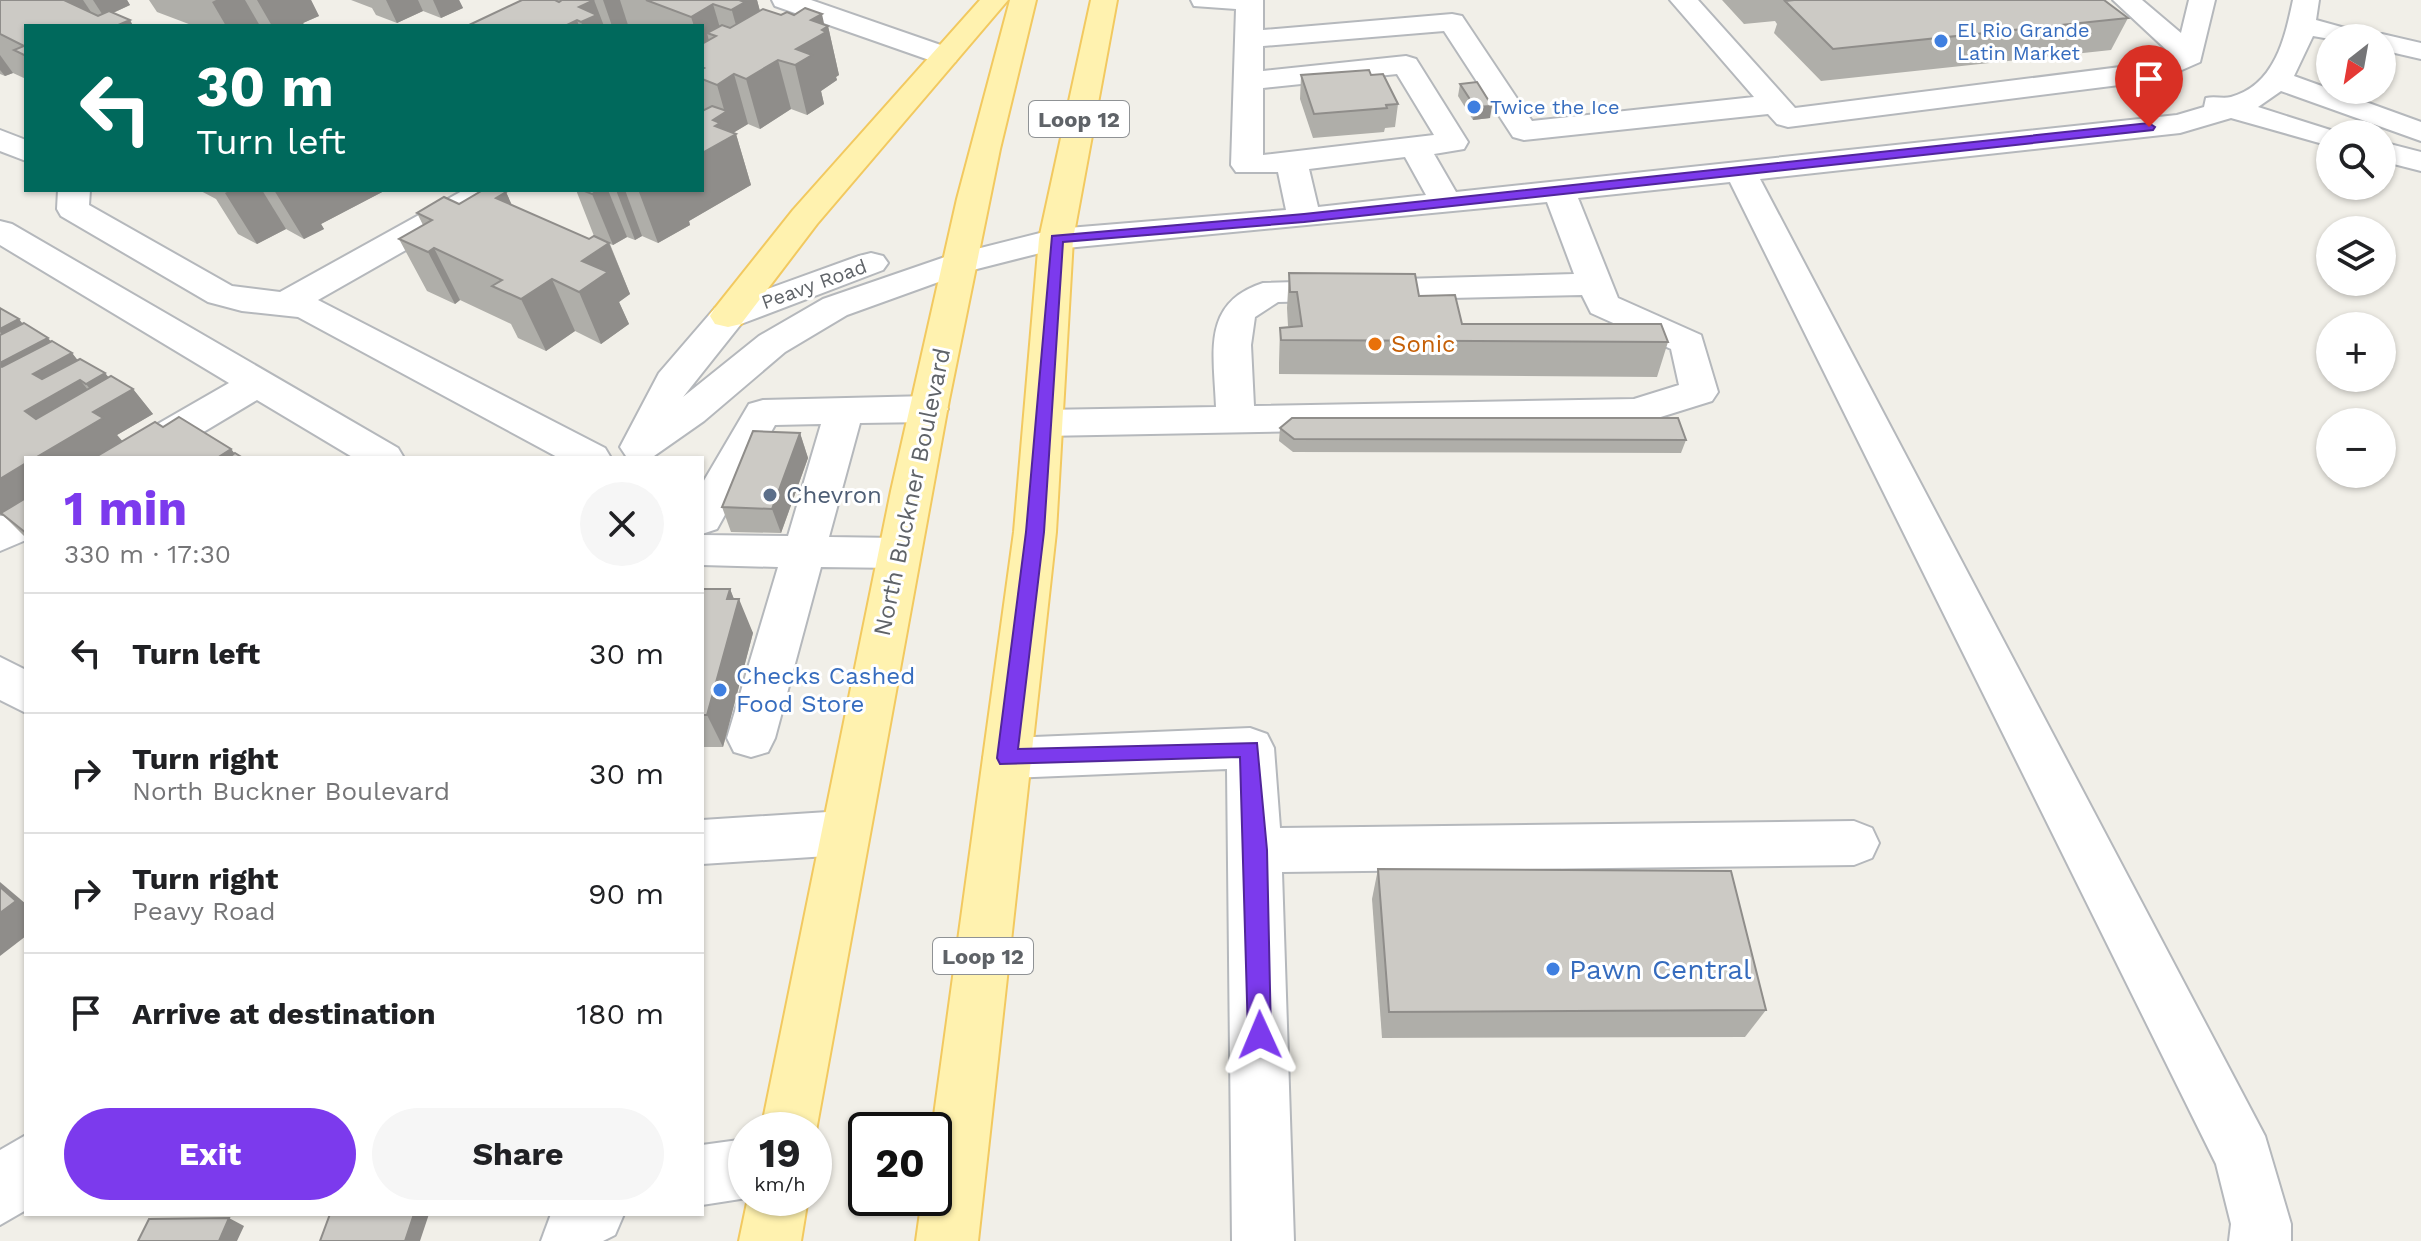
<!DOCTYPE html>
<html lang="en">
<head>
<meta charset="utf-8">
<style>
  :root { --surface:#fff; --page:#f6f6f6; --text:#202124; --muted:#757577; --line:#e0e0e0; --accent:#7c3aed }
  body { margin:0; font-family:"Work Sans",sans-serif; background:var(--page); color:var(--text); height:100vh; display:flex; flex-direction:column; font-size:30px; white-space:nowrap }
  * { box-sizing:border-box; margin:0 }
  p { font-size:26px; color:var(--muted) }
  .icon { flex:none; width:44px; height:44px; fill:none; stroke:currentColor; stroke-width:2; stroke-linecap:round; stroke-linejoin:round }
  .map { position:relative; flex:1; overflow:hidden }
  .drawer { position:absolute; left:24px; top:456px; width:680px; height:760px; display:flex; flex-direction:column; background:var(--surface); border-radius:0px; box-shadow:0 2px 6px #0004 }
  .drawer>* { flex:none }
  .top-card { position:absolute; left:24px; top:24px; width:680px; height:168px; border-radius:0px; box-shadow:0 2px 6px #0004; background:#00695c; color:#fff; overflow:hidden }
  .needle { width:52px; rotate:211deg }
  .fabs { position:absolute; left:2316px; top:24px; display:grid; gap:16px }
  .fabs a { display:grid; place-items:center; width:80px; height:80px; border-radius:50%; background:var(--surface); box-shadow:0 2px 6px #0004; font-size:40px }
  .speed { position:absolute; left:728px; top:1112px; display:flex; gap:16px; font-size:40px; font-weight:700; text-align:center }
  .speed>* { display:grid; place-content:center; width:104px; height:104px; border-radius:50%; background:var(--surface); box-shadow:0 2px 6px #0004; line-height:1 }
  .speed small { font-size:20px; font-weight:400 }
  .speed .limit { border:4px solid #111; border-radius:12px; background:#fff; color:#111 }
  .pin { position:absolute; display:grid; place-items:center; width:68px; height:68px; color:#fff; margin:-82px -34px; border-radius:50% 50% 50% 0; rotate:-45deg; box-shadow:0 0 8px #0007 }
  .pin .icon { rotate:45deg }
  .me { position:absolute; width:88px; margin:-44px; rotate:359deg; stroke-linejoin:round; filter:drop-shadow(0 0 6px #0008) }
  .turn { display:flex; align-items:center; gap:28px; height:168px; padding:0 40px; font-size:36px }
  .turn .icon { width:104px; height:104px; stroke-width:2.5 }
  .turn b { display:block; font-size:56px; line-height:68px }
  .round { display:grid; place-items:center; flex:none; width:84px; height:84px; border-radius:42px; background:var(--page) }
  .head { display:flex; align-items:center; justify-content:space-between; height:136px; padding:0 40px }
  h1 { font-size:48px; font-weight:700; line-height:60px; color:var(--accent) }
  .action { display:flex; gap:16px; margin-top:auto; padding:16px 40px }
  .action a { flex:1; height:92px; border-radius:48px; background:var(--accent); color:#fff; font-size:32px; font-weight:700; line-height:92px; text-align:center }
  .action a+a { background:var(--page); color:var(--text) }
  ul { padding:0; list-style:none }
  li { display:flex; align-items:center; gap:24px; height:120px; padding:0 40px; border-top:2px solid var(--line) }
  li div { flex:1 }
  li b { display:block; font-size:30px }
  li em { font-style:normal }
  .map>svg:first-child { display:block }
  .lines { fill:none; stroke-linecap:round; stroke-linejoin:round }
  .minor-casing { stroke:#b5b8bc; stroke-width:4 }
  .major-casing { stroke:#f2c960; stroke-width:4 }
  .minor { fill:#fff; fill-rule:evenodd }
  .major { fill:#fff2af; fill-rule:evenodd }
  .wall { fill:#afaea9 }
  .shaded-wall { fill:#8f8d8a }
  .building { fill:#cccac5; stroke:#8f8d8a; stroke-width:2 }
  .route { fill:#7c3aed; stroke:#51269a; stroke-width:2 }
  .shop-dot { fill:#3f7fe0; stroke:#fff; stroke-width:3 }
  .food-dot { fill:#e8710a; stroke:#fff; stroke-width:3 }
  .service-dot { fill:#5c6f8a; stroke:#fff; stroke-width:3 }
  .labels { text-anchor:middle; stroke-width:6; stroke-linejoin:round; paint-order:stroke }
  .far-shop-label { font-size:20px; fill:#366cbe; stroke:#fff; text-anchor:start }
  .far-street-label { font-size:20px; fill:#5f6368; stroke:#fff }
  .shield { fill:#fff; stroke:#8f9295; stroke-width:2 }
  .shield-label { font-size:22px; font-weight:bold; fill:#5f6368 }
  .food-label { font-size:24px; fill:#c56008; stroke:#fff; text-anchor:start }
  .street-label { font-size:24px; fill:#5f6368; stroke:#fff }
  .service-label { font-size:24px; fill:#4e5e75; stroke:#fff; text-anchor:start }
  .shop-label { font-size:24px; fill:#366cbe; stroke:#fff; text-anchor:start }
  .near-shop-label { font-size:28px; fill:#366cbe; stroke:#fff; text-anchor:start }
</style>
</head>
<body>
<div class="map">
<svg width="2421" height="1241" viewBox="0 0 2421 1241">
  <rect width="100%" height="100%" fill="#f1efe8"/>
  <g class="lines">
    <defs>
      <g id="minor">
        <polygon points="772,0 811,0 955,50 959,56 955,62 935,62 775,6"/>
        <path d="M1191,0H1263V30L1452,14L1462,16L1532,121L1754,97L1670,0H1698L1795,108L2152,63L2171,54L2113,0H2142L2181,33L2189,0H2215L2200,62L2159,80L1788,127L1777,124L1768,114L1524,140L1513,137L1444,31L1263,46V71L1406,56L1416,59L1468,142L1464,149L1434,154L1456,192L2177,115L2204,107L2206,98C2215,96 2223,99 2231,97C2275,85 2285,38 2293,0H2319L2316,20L2374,36L2382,34L2421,43V59L2382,50V38L2330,39L2313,36L2294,76L2421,122V141L2281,91L2258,107L2343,134H2330V146L2231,118L2180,133L1760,179L2265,1136L2291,1224V1241H2229L2231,1224L2216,1164L1730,182L1578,198L1618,298L1701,335L1718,392L1712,401L1635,425L1043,436L1029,432L1024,423L1029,414L1043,410L1216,407C1214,353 1201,303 1263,283L1574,274L1547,202L1056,249L969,271L847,315L785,352L704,421L654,456H626L620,447L659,373L715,308L859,256L871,253L883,256L888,263L883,270L741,324L683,397L759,336L823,299L945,257L1056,229L1286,210L1278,172H1236L1231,165L1236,9L1194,6ZM1397,74L1434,135L1263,155V88ZM1405,157L1426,195L1318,207L1309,169ZM1582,295L1591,313L1671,349L1679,385L1634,399L1254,406L1251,345L1255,317L1278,302Z"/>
        <polygon points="0,130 26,140 26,161 0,151"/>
        <polygon points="2382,142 2421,152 2421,171 2382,161"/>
        <polygon points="58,190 90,190 89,205 232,286 280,292 464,190 504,190 499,197 318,300 605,448 611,458 559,458 298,317 242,311 208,302 61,216 57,209"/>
        <polygon points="0,221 12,224 398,448 404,458 354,458 257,400 160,458 110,458 116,448 229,383 0,245"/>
        <polygon points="929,396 942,400 948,409 942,418 929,422 860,423 829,537 898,538 913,542 919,553 913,564 898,568 821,567 775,738 768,752 751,757 734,752 727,738 778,567 702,565 702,535 788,536 821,424 775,425 717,529 702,534 702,484 749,404 763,400"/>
        <polygon points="26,505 26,540 0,551 0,516"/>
        <polygon points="0,657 26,670 26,713 0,700"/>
        <polygon points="1250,728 1267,734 1274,748 1280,828 1854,821 1872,828 1879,843 1872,858 1854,865 1282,872 1294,1241 1232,1241 1227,769 1007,778 990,772 983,758 990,744 1007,738"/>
        <polygon points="843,811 861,818 868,833 861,848 843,855 702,864 702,820"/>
        <polygon points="26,1135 26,1210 0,1225 0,1150"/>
        <polygon points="746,1139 747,1198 702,1205 702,1145"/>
        <polygon points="551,1214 624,1214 615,1235 603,1241 541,1241"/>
      </g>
      <g id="major">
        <polygon points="980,0 1008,0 817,224 741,324 728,327 715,324 710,316 715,308 793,210"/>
        <polygon points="1010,0 1036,0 1000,149 949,400 814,1142 814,1130 761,1130 891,491 957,199"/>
        <polygon points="1091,0 1117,0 1073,239 1056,532 978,1241 916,1241 922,1198 934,1198 932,1130 1014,532 1039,239"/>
        <polygon points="748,1198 808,1198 801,1241 739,1241"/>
      </g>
    </defs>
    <!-- minor casing -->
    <use href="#minor" class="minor-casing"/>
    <!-- major casing -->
    <use href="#major" class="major-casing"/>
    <!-- minor -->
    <use href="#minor" class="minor"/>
    <!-- major -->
    <use href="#major" class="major"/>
  </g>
  <!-- wall -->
  <g class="wall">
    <polygon points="0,0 127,0 130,5 113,13 130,20 133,26 26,26 26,79 13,73 5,76 0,74"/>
    <polygon points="149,0 311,0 319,16 303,23 305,26 194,26 157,12"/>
    <polygon points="351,0 459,0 463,8 441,18 423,11 397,23 376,15 372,8"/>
    <polygon points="522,0 757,0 760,11 828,26 839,75 836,77 837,80 821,91 824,104 807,115 791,109 760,129 748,124 733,133 736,134 751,185 689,221 690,225 658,243 642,236 635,240 627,237 613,245 610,244 630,294 619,302 629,324 601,344 575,331 546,351 518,338 511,324 460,300 455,304 427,291 399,239 423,225 417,213 506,192 512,206 589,239 594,236 576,190 702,190 702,26 629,26 628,25 626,26 467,26"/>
    <polygon points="1722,0 2104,0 2128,18 2111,50 1821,81 1774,33 1777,24 1775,21 1744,24"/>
    <polygon points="1301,75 1371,75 1398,104 1395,127 1385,128 1384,132 1313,138 1300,99"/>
    <polygon points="1460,84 1490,118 1473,120 1458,96"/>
    <polygon points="199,190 386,190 321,224 324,229 304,239 286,229 257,244 238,234 216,199"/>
    <polygon points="1289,273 1419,296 1462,324 1668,342 1657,377 1279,374 1279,363 1280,328 1295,326 1288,326 1287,308"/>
    <polygon points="0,308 22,324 72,353 77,360 105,373 109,378 133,389 153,414 117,435 122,441 163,427 231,449 235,454 26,458 26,538 3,515 0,515"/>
    <polygon points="1280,428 1686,440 1681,453 1293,452 1279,441"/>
    <polygon points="800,433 808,458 781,533 731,532 722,507"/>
    <polygon points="702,589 730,589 734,599 753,633 723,747 702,747"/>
    <polygon points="1378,869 1766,1010 1745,1037 1382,1038 1372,899"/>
  </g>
  <!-- shaded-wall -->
  <g class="shaded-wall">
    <polygon points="50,0 83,0 91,12 77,17"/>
    <polygon points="93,0 127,0 130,5 104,17"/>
    <polygon points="216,0 245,0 260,26 226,26 212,2"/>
    <polygon points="257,0 311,0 319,16 303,23 305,26 272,26"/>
    <polygon points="386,0 418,0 423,11 397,23"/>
    <polygon points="433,0 459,0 463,8 441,18"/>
    <polygon points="594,0 604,26 582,26 579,7"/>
    <polygon points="603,0 620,0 628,25 626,26 612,26"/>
    <polygon points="729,0 757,0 765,30 745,58"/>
    <polygon points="713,4 727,52 716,36 707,33 714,60 702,54 702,26 694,26 691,17"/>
    <polygon points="822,14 825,28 828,26 839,75 836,77 837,80 821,91 824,104 807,115 795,65 796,49 811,20"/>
    <polygon points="130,20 133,26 116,26"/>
    <polygon points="577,20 579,26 565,26"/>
    <polygon points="0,55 13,73 5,76 0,70"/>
    <polygon points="778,60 791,109 760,129 746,79"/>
    <polygon points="734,74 748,124 733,133 736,134 751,185 689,221 690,225 658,243 639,192 642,190 702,190 702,153 713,120 725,113 717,85"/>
    <polygon points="1492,106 1490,118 1473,120 1475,107"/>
    <polygon points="231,190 262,190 286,229 257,244 225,193"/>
    <polygon points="274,190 386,190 321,224 324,229 304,239"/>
    <polygon points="600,190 608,190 627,237 613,245 592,194"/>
    <polygon points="616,190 625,190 642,236 635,240"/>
    <polygon points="506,192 529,243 496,198"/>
    <polygon points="609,243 630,294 619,302 629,324 601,344 579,292 582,261"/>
    <polygon points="434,248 460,300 455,304 428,252"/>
    <polygon points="552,279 575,331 546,351 521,299"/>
    <polygon points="19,319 38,343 48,338 64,358 72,353 92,378 80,380 100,405 47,435 25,411 0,368 0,363 18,353 0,332 0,329"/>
    <polygon points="105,373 123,395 133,389 153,414 117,435 124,443 98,458 35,458 93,412 104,406 86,384"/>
    <polygon points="800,433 808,458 781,533 772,509"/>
    <polygon points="231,449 238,458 217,458"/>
    <polygon points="26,463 26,501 2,516 0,514 0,479"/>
    <polygon points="730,589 737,607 739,599 753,633 723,747 707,715 727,599"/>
    <polygon points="0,882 26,904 26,936 0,956"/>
    <polygon points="414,1214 429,1214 420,1241 405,1241"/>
    <polygon points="229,1218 244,1226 237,1241 219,1241"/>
  </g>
  <!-- building -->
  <g class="building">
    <polygon points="0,0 64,0 98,16 109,11 130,20 116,26 26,26 26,56 14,50 24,46 0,34"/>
    <polygon points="522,0 555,0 559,2 562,0 594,0 579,7 597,15 581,22 577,20 565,26 467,26"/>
    <polygon points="646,0 739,0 745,2 731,10 713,4 691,17"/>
    <polygon points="1794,0 2104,0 2128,18 1833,49 1785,1"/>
    <polygon points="805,8 822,14 811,20 828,26 822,30 826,32 796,49 812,55 795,65 778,60 746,79 734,74 717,85 702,79 702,69 704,68 702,67 702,44 716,36 707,33 722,25 730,28 763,9 781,15 787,12 794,15"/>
    <polygon points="1369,70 1371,75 1383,74 1398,104 1386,105 1387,108 1314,114 1301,75"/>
    <polygon points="1477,82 1492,106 1475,107 1460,84"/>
    <polygon points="712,106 727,111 713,120 720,123 715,126 736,134 702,153 702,111"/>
    <polygon points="483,190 501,190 506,192 496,198 589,239 594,236 609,243 582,261 608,272 579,292 552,279 521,299 492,286 502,280 434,248 428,252 399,239 432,220 417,213 444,197 459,204"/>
    <polygon points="582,190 600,190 592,194"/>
    <polygon points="1289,273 1415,274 1419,296 1455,295 1462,324 1661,324 1668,342 1281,340 1280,328 1302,326 1297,292 1290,292"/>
    <polygon points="0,308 19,319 0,329"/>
    <polygon points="24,323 48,338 0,363 0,335"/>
    <polygon points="52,341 72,353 33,374 42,379 80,359 105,373 86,384 80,380 25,411 36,419 111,376 133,389 93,412 103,418 35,458 26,458 26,463 0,479 0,366 2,367"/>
    <polygon points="179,417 231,449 217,458 94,458 155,422 163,427"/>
    <polygon points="1292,418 1678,418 1686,440 1294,439 1280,428"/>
    <polygon points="753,431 800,433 772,509 722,507"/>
    <polygon points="235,453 243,458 228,458"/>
    <polygon points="26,498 26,533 1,513"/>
    <polygon points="702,589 730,589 727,599 739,599 707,715 702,715"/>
    <polygon points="1378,869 1731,871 1766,1010 1389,1012"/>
    <polygon points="0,887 16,901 0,913"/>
    <polygon points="330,1214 414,1214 405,1241 320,1241"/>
    <polygon points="229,1218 219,1241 138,1241 149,1219"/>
  </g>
  <!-- route -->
  <polygon class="route" points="2149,123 2155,127 2153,130 1304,222 1063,242 1044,532 1018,749 1257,743 1267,850 1271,1035 1268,1043 1260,1046 1251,1043 1248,1035 1240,757 1000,764 997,758 1026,532 1052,236 1304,214"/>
  <!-- markers -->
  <g class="shop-dot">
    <circle cx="1941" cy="41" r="8"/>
    <circle cx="1474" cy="107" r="8"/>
    <circle cx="720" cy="690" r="8"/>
    <circle cx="1553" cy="969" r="8"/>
  </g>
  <circle class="food-dot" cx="1375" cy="344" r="8"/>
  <circle class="service-dot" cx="770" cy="495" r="8"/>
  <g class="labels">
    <!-- far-shop labels -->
    <g class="far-shop-label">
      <text x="1957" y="37">El Rio Grande<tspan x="1957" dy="23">Latin Market</tspan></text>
      <text x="1490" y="114">Twice the Ice</text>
    </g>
    <!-- far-street labels -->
    <g class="far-street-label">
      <text transform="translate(814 284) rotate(-20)" y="7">Peavy Road</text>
    </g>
    <!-- shield labels -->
    <g class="shield">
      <rect x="1029" y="101" width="100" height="36" rx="6"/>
      <rect x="933" y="938" width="100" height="36" rx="6"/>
    </g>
    <g class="shield-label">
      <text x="1079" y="127">Loop 12</text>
      <text x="983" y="964">Loop 12</text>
    </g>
    <!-- food labels -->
    <g class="food-label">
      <text x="1391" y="352">Sonic</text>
    </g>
    <!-- street labels -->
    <g class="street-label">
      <text transform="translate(912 492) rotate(-78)" y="8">North Buckner Boulevard</text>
    </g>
    <!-- service labels -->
    <g class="service-label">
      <text x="786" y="503">Chevron</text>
    </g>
    <!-- shop labels -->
    <g class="shop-label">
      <text x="736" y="684">Checks Cashed<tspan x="736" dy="28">Food Store</tspan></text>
    </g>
    <!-- near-shop labels -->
    <g class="near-shop-label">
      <text x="1569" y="979">Pawn Central</text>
    </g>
  </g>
</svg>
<div class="fabs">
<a><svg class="needle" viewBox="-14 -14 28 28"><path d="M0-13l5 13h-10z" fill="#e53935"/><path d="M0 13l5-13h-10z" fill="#757577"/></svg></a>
<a><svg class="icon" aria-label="search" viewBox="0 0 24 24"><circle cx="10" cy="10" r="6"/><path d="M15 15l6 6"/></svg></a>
<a><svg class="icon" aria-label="layers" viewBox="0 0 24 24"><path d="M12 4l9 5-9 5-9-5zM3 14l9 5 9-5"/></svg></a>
<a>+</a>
<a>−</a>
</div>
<div class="speed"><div>19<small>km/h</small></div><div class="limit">20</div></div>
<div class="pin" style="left:2149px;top:127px;background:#d93025"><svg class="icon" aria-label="arrive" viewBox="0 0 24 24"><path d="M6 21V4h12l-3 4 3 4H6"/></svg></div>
<svg class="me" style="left:1260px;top:1035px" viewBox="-20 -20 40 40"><path d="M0-17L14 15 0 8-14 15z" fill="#7c3aed" stroke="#fff" stroke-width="4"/></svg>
<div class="top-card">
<div class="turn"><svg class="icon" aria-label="left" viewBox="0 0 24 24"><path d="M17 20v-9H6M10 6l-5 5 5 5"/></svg><div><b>30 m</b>Turn left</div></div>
</div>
<section class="drawer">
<div class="head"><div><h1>1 min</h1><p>330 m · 17:30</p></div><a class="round"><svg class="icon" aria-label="close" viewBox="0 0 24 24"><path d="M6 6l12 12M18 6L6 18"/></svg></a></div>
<ul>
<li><svg class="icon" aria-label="left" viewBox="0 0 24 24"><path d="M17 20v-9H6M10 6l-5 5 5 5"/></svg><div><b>Turn left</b></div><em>30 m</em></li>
<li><svg class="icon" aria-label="right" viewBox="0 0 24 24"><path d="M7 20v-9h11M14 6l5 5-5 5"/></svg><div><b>Turn right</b><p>North Buckner Boulevard</p></div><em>30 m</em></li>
<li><svg class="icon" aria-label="right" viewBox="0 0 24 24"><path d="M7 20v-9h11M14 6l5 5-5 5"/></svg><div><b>Turn right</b><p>Peavy Road</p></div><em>90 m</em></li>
<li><svg class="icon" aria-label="arrive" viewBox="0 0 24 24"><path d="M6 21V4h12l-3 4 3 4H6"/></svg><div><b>Arrive at destination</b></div><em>180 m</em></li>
</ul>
<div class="action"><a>Exit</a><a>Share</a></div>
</section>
</div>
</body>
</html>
